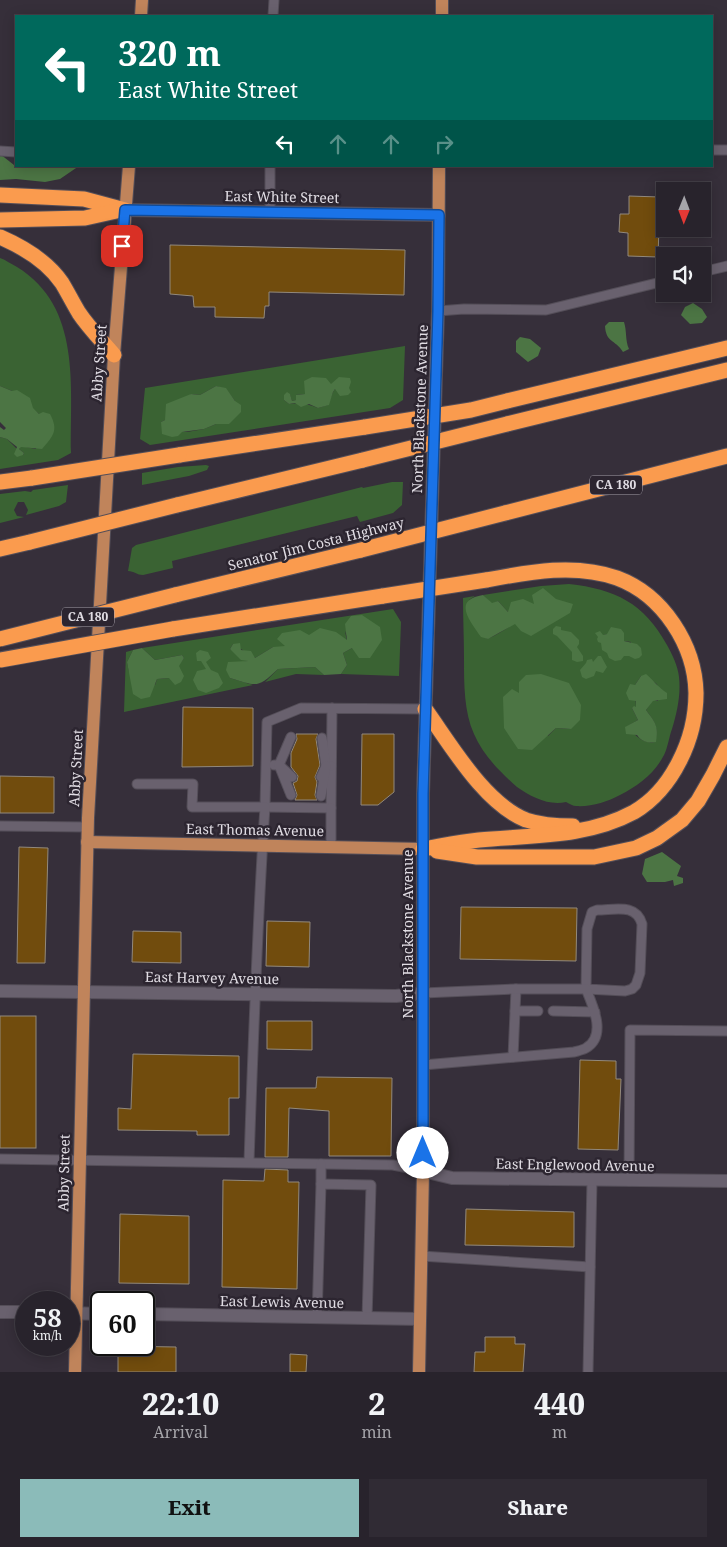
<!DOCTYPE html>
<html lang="en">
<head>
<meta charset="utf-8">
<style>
  :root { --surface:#28232c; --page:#302b34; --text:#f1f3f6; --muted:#a5a4a9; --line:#444048; --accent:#8bbbb9 }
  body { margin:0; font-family:"Noto Serif",serif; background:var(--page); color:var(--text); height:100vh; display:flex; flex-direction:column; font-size:19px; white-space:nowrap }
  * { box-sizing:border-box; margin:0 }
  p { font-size:16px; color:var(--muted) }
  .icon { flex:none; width:28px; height:28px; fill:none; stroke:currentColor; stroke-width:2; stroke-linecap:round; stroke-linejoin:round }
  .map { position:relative; height:1372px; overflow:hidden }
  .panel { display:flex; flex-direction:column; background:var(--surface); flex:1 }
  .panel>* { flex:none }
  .banner { position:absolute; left:15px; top:15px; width:698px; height:152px; border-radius:0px; box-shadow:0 2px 12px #0003,0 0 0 1px var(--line); background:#00695c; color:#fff; overflow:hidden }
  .needle { width:32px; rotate:181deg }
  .buttons { position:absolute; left:656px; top:182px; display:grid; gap:10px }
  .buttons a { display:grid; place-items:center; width:55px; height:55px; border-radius:0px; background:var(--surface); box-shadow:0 2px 12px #0003,0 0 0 1px var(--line); font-size:25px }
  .speed { position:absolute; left:15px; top:1291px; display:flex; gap:10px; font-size:25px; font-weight:700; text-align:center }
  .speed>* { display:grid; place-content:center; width:65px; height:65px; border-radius:50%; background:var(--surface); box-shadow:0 2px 12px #0003,0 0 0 1px var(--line); line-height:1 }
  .speed small { font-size:12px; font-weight:400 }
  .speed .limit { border:2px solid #111; border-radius:8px; background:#fff; color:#111 }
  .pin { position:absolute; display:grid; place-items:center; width:42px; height:42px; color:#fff; margin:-21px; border-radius:10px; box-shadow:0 2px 8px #0006 }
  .me { position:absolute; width:55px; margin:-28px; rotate:0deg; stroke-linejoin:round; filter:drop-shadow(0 0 4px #0008) }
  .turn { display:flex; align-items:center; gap:18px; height:105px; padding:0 20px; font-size:22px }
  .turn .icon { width:65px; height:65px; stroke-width:2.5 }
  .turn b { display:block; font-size:35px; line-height:42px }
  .lanes { display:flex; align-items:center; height:48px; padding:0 20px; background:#0003; justify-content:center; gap:25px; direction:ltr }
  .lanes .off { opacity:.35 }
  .eta { display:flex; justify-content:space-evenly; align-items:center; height:85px; text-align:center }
  .eta b { font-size:30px; font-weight:800; line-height:35px }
  .button { display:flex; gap:10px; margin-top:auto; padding:10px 20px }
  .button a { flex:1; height:58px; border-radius:0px; background:var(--accent); color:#111; font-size:20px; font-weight:800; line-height:58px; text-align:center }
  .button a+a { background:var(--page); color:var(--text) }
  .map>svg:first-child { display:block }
  .green { fill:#3a6333; fill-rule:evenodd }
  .forest { fill:#4c7544 }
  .building { fill:#714c0d; stroke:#92897c }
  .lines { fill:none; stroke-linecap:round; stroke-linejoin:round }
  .lane-casing { stroke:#544e58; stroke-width:11 }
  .street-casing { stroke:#544e58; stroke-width:14 }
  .secondary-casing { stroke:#544e58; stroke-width:14 }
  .primary-casing { stroke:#544e58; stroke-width:14 }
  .highway-casing { stroke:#544e58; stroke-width:17 }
  .lane { stroke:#69616e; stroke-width:9 }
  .street { stroke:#69616e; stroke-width:12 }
  .secondary { stroke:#947264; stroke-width:12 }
  .primary { stroke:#c0845b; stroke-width:12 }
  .highway { stroke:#fa9b4e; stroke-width:15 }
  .highway-bridge-casing { stroke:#544e58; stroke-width:17; stroke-linecap:butt }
  .highway-bridge { stroke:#fa9b4e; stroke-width:15 }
  .route-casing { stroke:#114b97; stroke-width:12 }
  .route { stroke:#1a73e8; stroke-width:9 }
  .labels { text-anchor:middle; stroke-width:5; stroke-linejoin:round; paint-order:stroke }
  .shield { fill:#2c2530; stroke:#aba6ae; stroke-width:1 }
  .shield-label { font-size:12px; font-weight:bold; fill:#e1dde4 }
  .street-label { font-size:14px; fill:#e1dde4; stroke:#2c2530 }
</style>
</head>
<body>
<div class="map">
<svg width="727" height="1372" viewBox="0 0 727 1372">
  <rect width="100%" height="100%" fill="#362f3a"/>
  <!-- green -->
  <g class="green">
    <path d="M0,258C6,260 11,264 17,267C82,307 70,386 71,453L58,460L0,469V437L7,439L23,455L24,453L19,449L21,446L36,449L39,414L12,391L0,386Z"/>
    <path d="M405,346L403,400L390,408L150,445L140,439L145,388ZM331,384L348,395L335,389L333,392L328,405L318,408C308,404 300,402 289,404L284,400L290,395L292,401L296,400V395L305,394ZM216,386L226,389L235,401L229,424H216L204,429L187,432H182L161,422L165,420L191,394L200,395Z"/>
    <polygon points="206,465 209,466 207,470 189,476 142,485 142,473 178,467"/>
    <path d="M392,482H403L402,505L393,513L360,522L357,516L172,561L173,568L143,575C137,575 134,571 128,571L132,548L136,545L362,487L363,488Z"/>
    <polygon points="68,485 66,502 59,506 26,515 28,510 24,502 18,502 14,510 17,516 24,517 0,523 0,494 25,491 31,492 33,490"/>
    <path d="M569,584C615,589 644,603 667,645C672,654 678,666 679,677C681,695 677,712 672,729C669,737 668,747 664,755C655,773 638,786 620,795C607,802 591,807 576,806C573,806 570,804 566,802C549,806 531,797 517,787C500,772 483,755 474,734C464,712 464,684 464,659C464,639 463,619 463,598L475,596L469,600L487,639C509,629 518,621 534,604L508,612L498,601L492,604L483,595L541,586ZM607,634L624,641L631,642L629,656C619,656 602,646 598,637ZM641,676C656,683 662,682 658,701L653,700L646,710C655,722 659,727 655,742C643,745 635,734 626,727L638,720L632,708L636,707L635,685ZM519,693L571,729L556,728L548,736Z"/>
    <polygon points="393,609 401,622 399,676 341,674 347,665 343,653 352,648 345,631 347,641 309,636 285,647 273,647 255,658 233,644 230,649 249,660 244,662 228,662 230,678 253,685 124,712 126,652 133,650 127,662 129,672 155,685 157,679 169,678 184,658 182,655 155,660 142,648"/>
    <polygon points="315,667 324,675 296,674 265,682 278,669"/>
  </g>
  <!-- forest -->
  <g class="forest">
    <polygon points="0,154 14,165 16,163 16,166 79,166 60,179 45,182 16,179 0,180"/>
    <polygon points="693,303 702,309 707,317 702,323 690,324 681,315 685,307"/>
    <path d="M609,322H624C627,331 625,340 629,349L623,352C615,339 606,343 605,326Z"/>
    <polygon points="520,337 530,339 541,348 538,356 528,362 516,352 516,341"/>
    <polygon points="312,377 326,378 331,384 339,377 350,378 351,382 349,388 351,392 348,395 340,396 335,389 333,392 329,405 318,408 309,404 301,407 295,403 289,404 284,400 284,395 287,392 290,394 292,401 296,400 296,395 305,394 304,381"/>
    <path d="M0,386L12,391L17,390L30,398L33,408L39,414L43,412L50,414C59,431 53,436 42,449L21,447L19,449L24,453L23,455L17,457L14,454L17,447L7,439L0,437V427L4,430L6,428L0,422Z"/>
    <polygon points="216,386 226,388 235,401 241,405 241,412 229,424 216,424 204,429 182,432 178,436 172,437 162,434 161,422 165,420 166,404 191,394 200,395"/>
    <path d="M543,588L556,599L573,604L570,613L531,636L521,631L515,624L488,639L481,637C471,622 451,600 483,595L492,603L498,601L508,612L511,602L523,599L534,604L532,595Z"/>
    <path d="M362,615L380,627L382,640L370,658H359L352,648L343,653L347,665L341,674L324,675L315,667L278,669C257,689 257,686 230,678L226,670L228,662L248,661L241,660L230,649L233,644L240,643L241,650L251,651L255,658L273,647L285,646L277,639L282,633L300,630L309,635L320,628L336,632L347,640L345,624L351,616Z"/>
    <polygon points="556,626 561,627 561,630 571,632 579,640 579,644 577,647 583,656 583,661 577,662 572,660 572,652 557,636 553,634 553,629"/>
    <polygon points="611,627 621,629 624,633 624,641 637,644 641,648 642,655 639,658 635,659 629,656 624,656 621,660 615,661 609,658 607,653 602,650 601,643 598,642 597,639 598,637 595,633 600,631 603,635 607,634"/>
    <polygon points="142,648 155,660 182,655 184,658 179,666 184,676 181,682 175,685 169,678 157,679 150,697 141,699 133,694 127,662 133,650"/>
    <polygon points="200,650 208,652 211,658 206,662 211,670 218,673 223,683 219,688 206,693 198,690 193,680 197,671 206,669 201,661 197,661 196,653"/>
    <polygon points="598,656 601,656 607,667 603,673 596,671 594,676 586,679 582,677 580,670 586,663 587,660 592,659 593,662"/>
    <polygon points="541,674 569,683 581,705 580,720 571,729 556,728 532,750 518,749 504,728 503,697 512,689 519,693 519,682 526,675"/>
    <path d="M646,674C653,680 659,688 667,693V699L653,701L646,710C655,722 659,726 656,742C648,744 641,741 637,735L626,734L625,727L638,720L632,708L634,706L636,707V701L629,700L626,693L630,684L635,685L641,676Z"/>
    <polygon points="662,852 681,866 677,876 683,878 683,883 674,886 673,880 665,882 647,882 642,874 645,859"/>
  </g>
  <!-- building -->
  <g class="building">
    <polygon points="629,196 660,197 658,257 628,256 628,233 619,232 620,214 629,214"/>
    <polygon points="170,245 405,250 404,295 269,292 269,306 265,306 264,318 215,317 215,307 194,307 193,296 170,294"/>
    <polygon points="183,707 253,708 253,766 182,767"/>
    <polygon points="296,734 318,734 316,739 320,765 315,777 317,782 315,795 317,800 295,800 297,795 293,783 297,781 298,776 291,767 291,753 297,739"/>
    <polygon points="362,734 394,734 394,792 378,805 361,805"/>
    <polygon points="0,776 54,777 54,813 0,813"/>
    <polygon points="19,847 48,848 45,963 17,963"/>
    <polygon points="461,907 577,908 576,961 460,959"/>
    <polygon points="267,921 310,922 309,967 266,966"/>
    <polygon points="133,931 181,932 181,963 132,962"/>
    <rect x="0" y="1016" width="36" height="132"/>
    <polygon points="267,1021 312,1021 312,1050 267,1049"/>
    <polygon points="133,1054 239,1056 239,1098 229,1098 229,1135 197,1135 197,1131 118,1130 118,1108 131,1109"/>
    <polygon points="580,1060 616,1061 616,1079 621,1079 618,1150 578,1149"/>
    <polygon points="317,1077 392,1078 391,1156 329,1156 329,1111 289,1108 288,1157 265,1157 266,1088 316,1088"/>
    <polygon points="265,1169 288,1170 288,1182 299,1182 297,1289 222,1287 223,1180 264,1181"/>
    <polygon points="466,1209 574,1212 574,1247 465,1245"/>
    <polygon points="120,1214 189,1216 189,1284 119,1283"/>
    <polygon points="485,1337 515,1337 515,1344 525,1344 523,1372 474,1372 475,1352 485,1352"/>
    <polygon points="118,1346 176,1347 176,1372 118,1372"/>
    <polygon points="290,1354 307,1355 306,1372 290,1372"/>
  </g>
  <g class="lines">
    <defs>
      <g id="lane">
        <polyline points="273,16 274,0"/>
        <polyline points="711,150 727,150"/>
        <polyline points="0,151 16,152"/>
        <polyline points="270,212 270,166"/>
        <polyline points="702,272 727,266"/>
        <polyline points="438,311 464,309 546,310 665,281"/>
        <polyline points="332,708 331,808 265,807 267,722 301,708 425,709"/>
        <polyline points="322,738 326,766 331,766"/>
        <polyline points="274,765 279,765 291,737"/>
        <polyline points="321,777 326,766 321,796"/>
        <path d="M137,784H193L192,807H265C257,926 253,1044 249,1162"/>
        <polyline points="291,795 279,765 292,777"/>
        <polyline points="331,808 331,847"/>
        <polyline points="0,826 87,827"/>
        <path d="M597,910C615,910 636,903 642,924L640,973L636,985L632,989L625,991L586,989L587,929L592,912Z"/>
        <polyline points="515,1011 538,1011"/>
        <polyline points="553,1011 595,1012"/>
        <polyline points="513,1057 516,989"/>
        <path d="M423,1065L574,1052C577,1051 583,1050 586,1048C607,1036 593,1006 586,989H516L423,993"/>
        <polyline points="0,1159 393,1165 423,1171"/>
        <polyline points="629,1181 630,1030 727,1031"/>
        <polyline points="321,1184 321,1164"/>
        <polyline points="421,1256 590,1267"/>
        <polyline points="317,1318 321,1184 371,1185 367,1319"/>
        <polyline points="588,1372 592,1180"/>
      </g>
      <g id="street">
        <polyline points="0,991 396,996 423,993"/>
        <polyline points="423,1171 452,1178 727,1181"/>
        <polyline points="0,1312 26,1312"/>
        <polyline points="69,1313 101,1314"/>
        <polyline points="144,1314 420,1319"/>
      </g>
      <polyline id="secondary" points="125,210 439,215"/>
      <g id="primary">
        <polyline points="141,16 142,0"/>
        <polyline points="442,16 442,0"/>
        <polyline points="87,842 423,849"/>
        <polyline points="75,1372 88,818 114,355 129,166"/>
        <polyline points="419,1372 423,1171 423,794 438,311 439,166"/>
      </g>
      <g id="highway">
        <polyline points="0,195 84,199 125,210"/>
        <polyline points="0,220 85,218 121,210"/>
        <path d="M0,237C23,247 47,261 62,283C68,293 73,303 79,313C89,328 103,342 114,355"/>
        <polyline points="507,401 727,348"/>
        <polyline points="507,424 727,370"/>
        <polyline points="179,455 365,427"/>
        <polyline points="0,482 32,478"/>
        <polyline points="177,505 363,460"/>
        <polyline points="505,513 727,456"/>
        <polyline points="0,549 30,542"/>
        <polyline points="175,595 361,550"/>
        <polyline points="173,629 383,596"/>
        <path d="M425,709C451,745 484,803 526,820C541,825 557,826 573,826"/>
        <path d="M423,849C441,846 460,842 479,840C531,835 586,838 634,812C653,801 669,782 679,762C690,741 696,718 696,693C695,645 663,595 617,578C575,563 529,572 486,580"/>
        <polyline points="437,851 477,857 594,857 636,848 657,838 682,820 698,801 713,775 727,747"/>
      </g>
    </defs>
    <!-- lane casing -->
    <use href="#lane" class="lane-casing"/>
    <!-- street casing -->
    <use href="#street" class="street-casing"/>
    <!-- secondary casing -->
    <use href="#secondary" class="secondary-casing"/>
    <!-- primary casing -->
    <use href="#primary" class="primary-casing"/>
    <!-- highway casing -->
    <use href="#highway" class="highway-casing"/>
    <!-- lane -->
    <use href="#lane" class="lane"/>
    <!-- street -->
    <use href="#street" class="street"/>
    <!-- secondary -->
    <use href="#secondary" class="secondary"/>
    <!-- primary -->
    <use href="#primary" class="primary"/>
    <!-- highway -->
    <use href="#highway" class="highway"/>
    <defs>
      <g id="highway-bridge">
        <polyline points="365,427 471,410 507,401"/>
        <polyline points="363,460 507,424"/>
        <polyline points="32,478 179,455"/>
        <polyline points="30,542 177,505"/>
        <polyline points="361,550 505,513"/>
        <polyline points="383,596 486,580"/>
        <polyline points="0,639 175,595"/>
        <polyline points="0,660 173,629"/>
      </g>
    </defs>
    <!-- highway-bridge casing -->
    <use href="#highway-bridge" class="highway-bridge-casing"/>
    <!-- highway-bridge -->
    <use href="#highway-bridge" class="highway-bridge"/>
  </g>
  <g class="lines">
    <defs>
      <polyline id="route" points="122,246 125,210 439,215 438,311 423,794 423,1153"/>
    </defs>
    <!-- route casing -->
    <use href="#route" class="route-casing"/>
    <!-- route -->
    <use href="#route" class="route"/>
  </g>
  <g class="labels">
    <!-- shield labels -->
    <g class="shield">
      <rect x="590" y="475.5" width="52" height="19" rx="4"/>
      <rect x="62" y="607.5" width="52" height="19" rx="4"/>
    </g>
    <g class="shield-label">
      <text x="616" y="489">CA 180</text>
      <text x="88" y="621">CA 180</text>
    </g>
    <!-- street labels -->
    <g class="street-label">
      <text transform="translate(282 197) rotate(1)" y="5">East White Street</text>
      <text transform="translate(99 363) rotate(-86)" y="5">Abby Street</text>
      <text transform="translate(420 409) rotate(-88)" y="5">North Blackstone Avenue</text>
      <text transform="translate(316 544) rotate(-14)" y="5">Senator Jim Costa Highway</text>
      <text transform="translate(76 768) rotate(-87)" y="5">Abby Street</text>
      <text transform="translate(255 830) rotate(1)" y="5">East Thomas Avenue</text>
      <text transform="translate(408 934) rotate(-90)" y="5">North Blackstone Avenue</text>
      <text transform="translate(212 978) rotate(1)" y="5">East Harvey Avenue</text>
      <text transform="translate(575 1165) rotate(1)" y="5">East Englewood Avenue</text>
      <text transform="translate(64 1173) rotate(-89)" y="5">Abby Street</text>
      <text transform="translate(282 1302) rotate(1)" y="5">East Lewis Avenue</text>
    </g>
  </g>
</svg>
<div class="buttons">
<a><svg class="needle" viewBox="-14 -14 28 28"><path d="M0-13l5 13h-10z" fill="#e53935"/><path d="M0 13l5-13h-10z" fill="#a5a4a9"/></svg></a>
<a><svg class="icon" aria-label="sound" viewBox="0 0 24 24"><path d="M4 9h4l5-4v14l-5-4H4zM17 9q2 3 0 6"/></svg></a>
</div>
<div class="speed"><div>58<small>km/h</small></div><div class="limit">60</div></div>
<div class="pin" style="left:122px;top:246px;background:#d93025"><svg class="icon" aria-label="arrive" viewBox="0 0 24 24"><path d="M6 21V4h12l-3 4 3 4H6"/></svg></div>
<svg class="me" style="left:423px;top:1153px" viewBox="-20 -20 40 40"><circle r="19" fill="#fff"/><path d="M0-13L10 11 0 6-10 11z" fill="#1a73e8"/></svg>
<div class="banner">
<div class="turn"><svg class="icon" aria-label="left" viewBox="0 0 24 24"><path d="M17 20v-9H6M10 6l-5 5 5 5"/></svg><div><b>320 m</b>East White Street</div></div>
<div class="lanes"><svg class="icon" aria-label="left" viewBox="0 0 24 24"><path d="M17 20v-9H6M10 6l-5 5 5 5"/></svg><svg class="icon off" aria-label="ahead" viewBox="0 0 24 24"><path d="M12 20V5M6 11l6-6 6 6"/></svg><svg class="icon off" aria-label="ahead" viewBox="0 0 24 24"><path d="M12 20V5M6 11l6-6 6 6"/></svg><svg class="icon off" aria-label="right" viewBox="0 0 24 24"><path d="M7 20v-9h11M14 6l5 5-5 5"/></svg></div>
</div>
</div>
<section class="panel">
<div class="eta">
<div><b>22:10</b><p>Arrival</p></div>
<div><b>2</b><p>min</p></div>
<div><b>440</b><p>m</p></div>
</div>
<div class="button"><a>Exit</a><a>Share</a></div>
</section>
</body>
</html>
